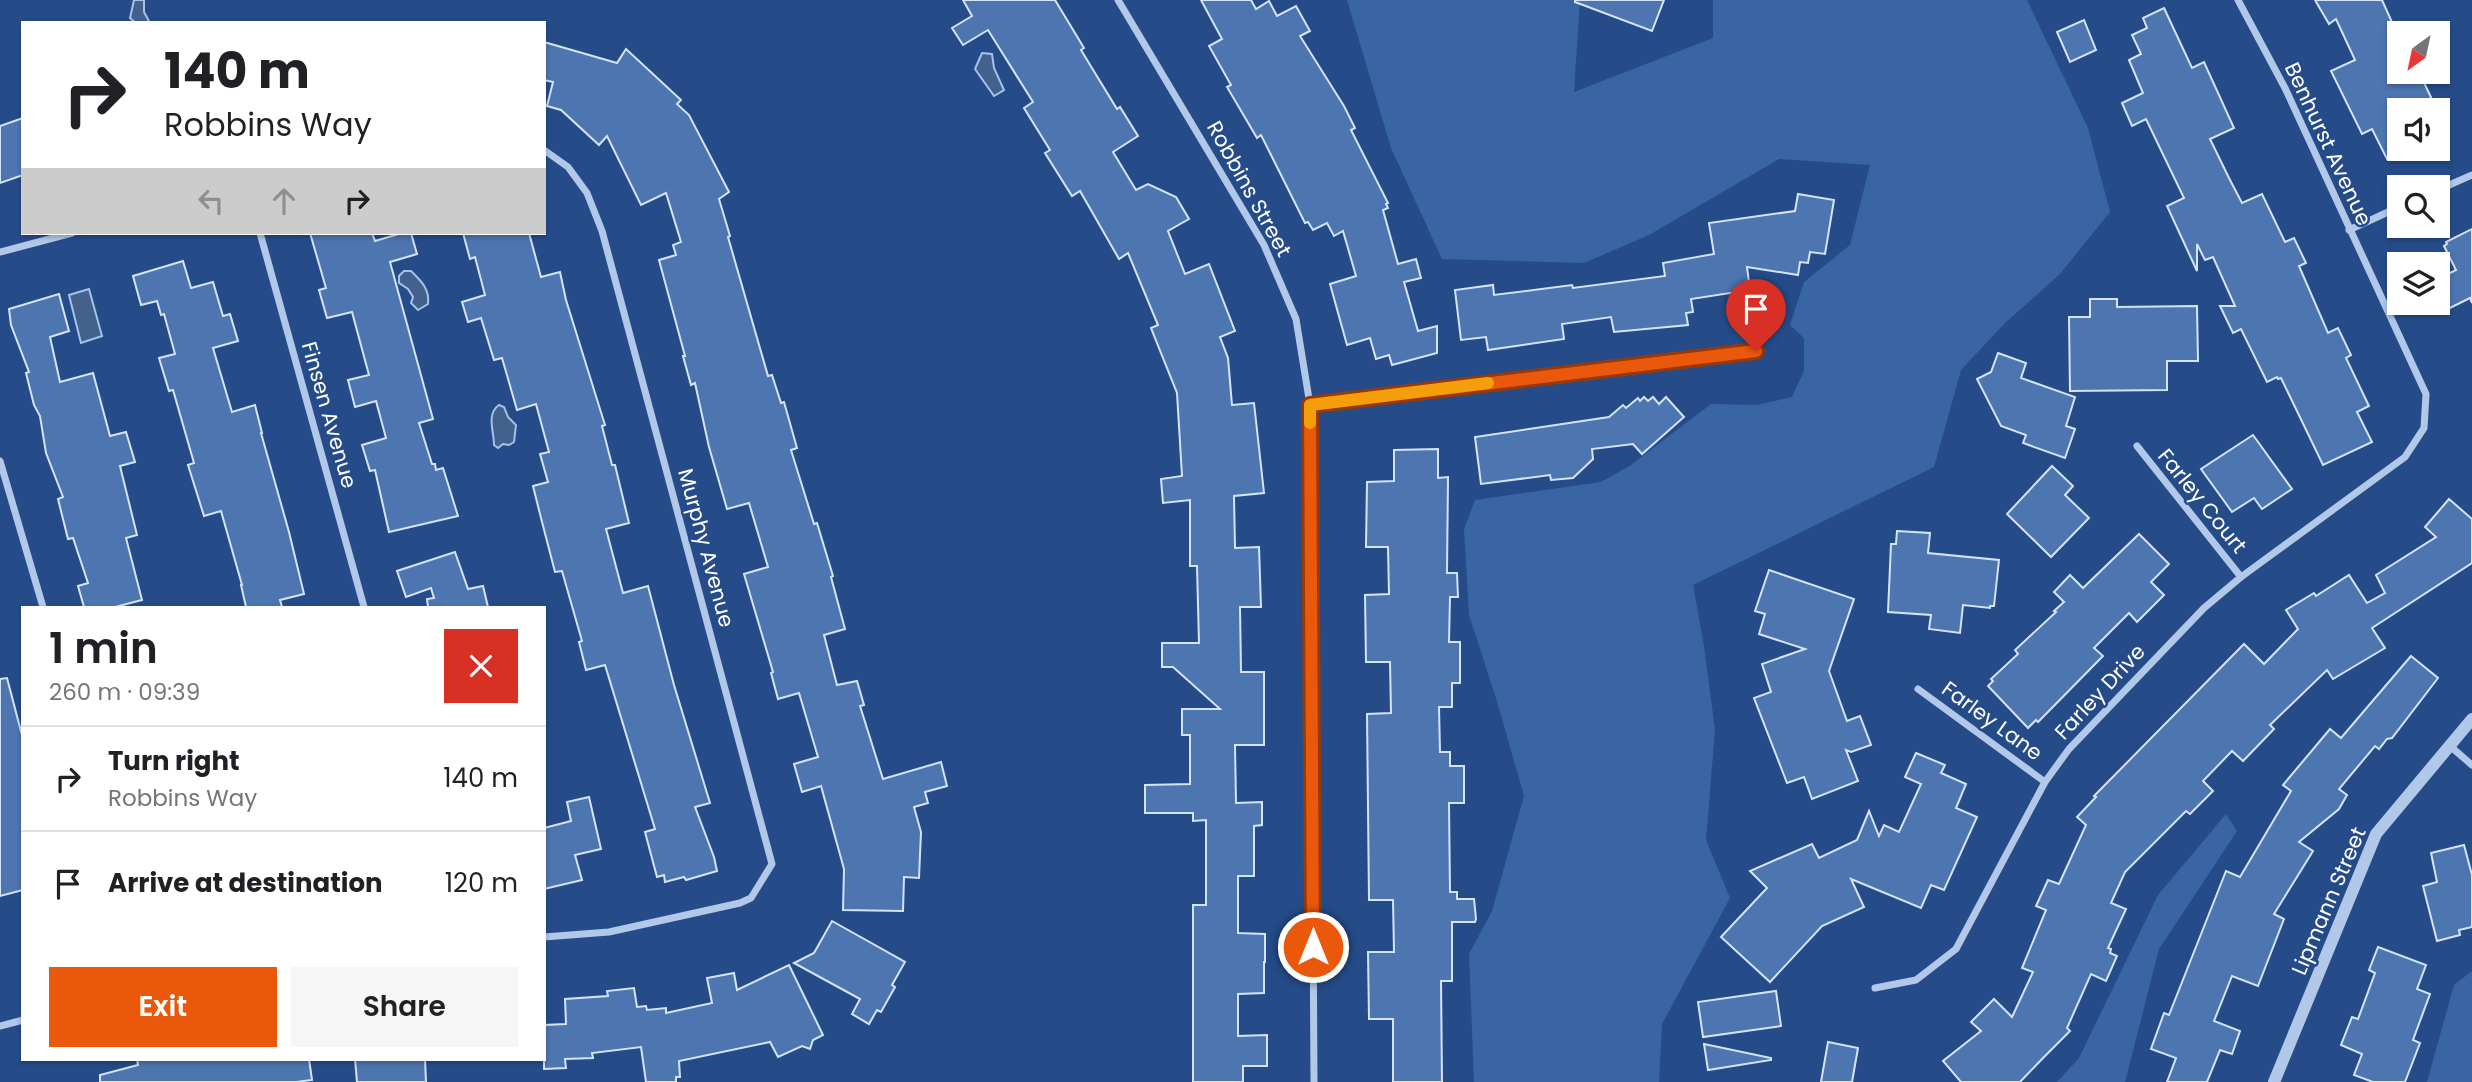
<!DOCTYPE html>
<html lang="en">
<head>
<meta charset="utf-8">
<style>
  :root { --surface:#fff; --page:#f6f6f6; --text:#202124; --muted:#757577; --line:#e0e0e0; --accent:#ea580c }
  body { margin:0; font-family:Poppins,sans-serif; background:var(--page); color:var(--text); height:100vh; display:flex; flex-direction:column; font-size:26px; white-space:nowrap }
  * { box-sizing:border-box; margin:0 }
  p { font-size:23px; color:var(--muted) }
  .icon { flex:none; width:38px; height:38px; fill:none; stroke:currentColor; stroke-width:2; stroke-linecap:round; stroke-linejoin:round }
  .map { position:relative; flex:1; overflow:hidden }
  .drawer { position:absolute; left:21px; top:606px; width:525px; height:455px; display:flex; flex-direction:column; background:var(--surface); border-radius:0px; box-shadow:0 2px 5px #0004 }
  .drawer>* { flex:none }
  .guide { position:absolute; left:21px; top:21px; width:525px; height:214px; border-radius:0px; box-shadow:0 2px 5px #0004; background:#fff; color:var(--text); overflow:hidden }
  .needle { width:46px; rotate:213deg }
  .controls { position:absolute; left:2387px; top:21px; display:grid; gap:14px }
  .controls a { display:grid; place-items:center; width:63px; height:63px; border-radius:0px; background:var(--surface); box-shadow:0 2px 5px #0004; font-size:35px }
  .pin { position:absolute; display:grid; place-items:center; width:60px; height:60px; color:#fff; margin:-72px -30px; border-radius:50% 50% 50% 0; rotate:-45deg; box-shadow:0 0 7px #0007 }
  .pin .icon { rotate:45deg }
  .me { position:absolute; width:77px; margin:-38px; rotate:0deg; stroke-linejoin:round; filter:drop-shadow(0 0 5px #0008) }
  .turn { display:flex; align-items:center; gap:24px; height:147px; padding:0 28px; font-size:32px }
  .turn .icon { width:91px; height:91px; stroke-width:2.5 }
  .turn b { display:block; font-size:49px; line-height:60px }
  .lanes { display:flex; align-items:center; height:66px; padding:0 28px; background:#0003; justify-content:center; gap:35px; direction:ltr }
  .lanes .off { opacity:.35 }
  .round { display:grid; place-items:center; flex:none; width:74px; height:74px; border-radius:0px; background:var(--page) }
  .summary { display:flex; align-items:center; justify-content:space-between; height:119px; padding:0 28px }
  h1 { font-size:42px; font-weight:600; line-height:52px }
  .button { display:flex; gap:14px; margin-top:auto; padding:14px 28px }
  .button a { flex:1; height:80px; border-radius:0px; background:var(--accent); color:#fff; font-size:28px; font-weight:600; line-height:80px; text-align:center }
  .button a+a { background:var(--page); color:var(--text) }
  ul { padding:0; list-style:none }
  li { display:flex; align-items:center; gap:21px; height:105px; padding:0 28px; border-top:2px solid var(--line) }
  li div { flex:1 }
  li b { display:block; font-size:26px }
  li em { font-style:normal }
  .map>svg:first-child { display:block }
  .green { fill:#3965a5 }
  .water { fill:#44608c; stroke:#a5c2ea; stroke-width:2 }
  .building { fill:#4d75b0; stroke:#d5e3f7; stroke-width:2 }
  .lines { fill:none; stroke-linecap:round; stroke-linejoin:round }
  .minor { stroke:#b1c8e9; stroke-width:7 }
  .tertiary { stroke:#b1c8e9; stroke-width:12 }
  .route-casing { stroke:#983908; stroke-width:18 }
  .route { stroke:#ea580c; stroke-width:12 }
  .slow { stroke:#f59e0b; stroke-width:12 }
  .labels { text-anchor:middle; stroke-width:5; stroke-linejoin:round; paint-order:stroke }
  .street-label { font-size:21px; fill:#fff; stroke:#254c89 }
</style>
</head>
<body>
<div class="map">
<svg width="2472" height="1082" viewBox="0 0 2472 1082">
  <rect width="100%" height="100%" fill="#254c89"/>
  <!-- green -->
  <g class="green">
    <polygon points="1347,0 1580,0 1574,92 1713,38 1713,0 2027,0 2088,128 2110,212 2060,274 2005,323 1961,370 1934,467 1693,585 1704,646 1715,730 1706,840 1730,898 1662,1024 1659,1082 1474,1082 1469,954 1492,911 1524,796 1496,698 1469,615 1464,529 1475,500 1601,482 1631,465 1711,404 1757,405 1792,397 1804,371 1804,338 1790,325 1804,282 1850,245 1870,165 1779,159 1649,235 1584,263 1442,259 1391,148"/>
    <polygon points="2226,814 2237,831 2159,949 2125,1082 2057,1082 2079,1058 2158,895"/>
    <polygon points="2472,971 2472,1082 2427,1082 2454,985"/>
  </g>
  <!-- water -->
  <g class="water">
    <polygon points="134,0 144,0 144,12 150,23 136,23 130,18"/>
    <polygon points="982,53 992,54 994,68 1004,90 994,96 975,69"/>
    <path d="M404,271H411C421,281 430,289 428,304L418,310L411,303L413,297L408,289L399,283V276Z"/>
    <polygon points="89,289 102,336 81,343 69,295"/>
    <path d="M499,405L504,407L508,417L516,425L514,442L509,445L503,444L498,448L494,445C494,431 486,414 499,405Z"/>
  </g>
  <!-- building -->
  <g class="building">
    <polygon points="963,0 1055,0 1084,48 1081,50 1117,109 1120,107 1138,136 1113,152 1136,190 1148,184 1176,197 1189,219 1168,231 1185,274 1209,264 1235,331 1220,337 1228,358 1232,405 1254,403 1264,493 1234,496 1235,548 1259,547 1261,607 1240,607 1241,672 1264,672 1264,745 1235,745 1236,803 1262,802 1262,825 1254,826 1254,876 1238,876 1238,933 1265,934 1265,962 1264,962 1264,993 1238,994 1238,1036 1267,1035 1267,1066 1243,1066 1243,1082 1193,1082 1193,905 1206,905 1206,820 1193,821 1193,813 1145,813 1145,785 1190,784 1190,735 1182,735 1182,709 1220,709 1173,667 1162,667 1162,643 1199,643 1197,566 1190,566 1190,500 1163,503 1161,479 1182,476 1177,393 1151,328 1158,325 1128,253 1119,259 1080,191 1072,196 1045,153 1050,150 1024,108 1033,102 988,30 963,45 952,28 972,16"/>
    <polygon points="1201,0 1251,0 1256,9 1269,1 1277,16 1296,6 1310,31 1300,36 1344,106 1355,128 1351,130 1388,203 1386,204 1388,208 1383,210 1398,264 1416,259 1421,278 1404,282 1418,331 1437,326 1437,353 1392,365 1389,355 1376,359 1370,338 1347,345 1330,284 1356,276 1343,231 1334,236 1327,223 1313,230 1308,222 1305,223 1261,135 1257,138 1227,87 1231,85 1209,46 1222,39"/>
    <polygon points="1575,0 1664,0 1652,31 1575,2"/>
    <polygon points="2315,0 2382,0 2395,29 2405,25 2409,33 2399,33 2399,72 2419,72 2437,110 2399,110 2399,149 2410,149 2387,159 2372,129 2362,134 2331,71 2355,60 2336,19 2329,24"/>
    <polygon points="2164,8 2192,68 2204,62 2234,128 2210,139 2229,178 2242,203 2262,194 2285,242 2294,238 2306,263 2299,266 2328,333 2338,328 2351,355 2346,358 2369,406 2357,412 2372,442 2323,465 2281,378 2278,379 2277,377 2267,382 2241,329 2233,333 2220,306 2235,306 2213,257 2205,260 2197,244 2197,271 2167,206 2184,198 2146,119 2132,126 2122,103 2143,93 2129,60 2141,54 2132,35 2147,28 2143,18"/>
    <polygon points="2084,20 2096,50 2070,62 2057,32"/>
    <polygon points="544,42 617,63 626,49 681,100 677,104 689,115 729,192 719,199 730,236 728,237 768,376 772,375 781,403 784,402 797,448 791,450 814,524 817,523 833,576 831,577 845,629 824,635 837,685 857,681 864,705 860,706 883,779 941,762 947,786 925,792 928,803 914,807 921,832 919,878 904,877 903,911 843,910 844,869 821,786 802,792 794,764 818,757 799,693 778,699 771,673 773,672 744,574 768,567 749,503 727,509 709,447 695,383 691,385 683,356 685,356 659,260 676,255 673,245 681,242 666,193 641,205 607,136 599,145 561,110 547,106 553,82 544,80"/>
    <polygon points="23,118 23,175 0,183 0,126"/>
    <polygon points="1798,194 1834,200 1825,254 1810,252 1808,263 1800,262 1798,275 1747,267 1750,290 1691,299 1693,312 1686,313 1688,325 1614,332 1611,317 1562,324 1564,339 1488,350 1486,337 1461,340 1455,290 1493,285 1494,295 1572,285 1573,288 1665,276 1663,263 1714,254 1709,223 1795,211"/>
    <polygon points="2472,229 2472,303 2470,298 2444,311 2438,298 2438,279 2456,270 2444,246 2447,244 2446,242"/>
    <polygon points="310,233 372,233 375,241 402,233 411,233 417,254 390,262 433,419 419,423 432,464 435,464 436,470 443,468 458,516 389,532 375,470 370,471 362,445 386,438 376,401 355,407 348,380 369,375 352,312 327,318 319,290 326,288"/>
    <polygon points="463,233 529,233 541,277 560,272 566,300 605,425 602,426 612,465 615,465 629,523 606,529 623,593 648,586 674,685 710,803 695,807 714,857 717,871 686,880 684,877 665,882 664,875 657,877 645,832 655,829 605,665 586,670 579,642 582,641 562,571 555,572 541,518 533,486 548,482 540,454 549,452 536,404 517,410 502,358 494,360 481,318 468,322 462,302 485,295 475,257 470,259"/>
    <polygon points="183,261 191,288 213,282 223,316 230,314 238,341 213,348 232,412 255,405 262,433 261,433 289,532 304,594 280,600 282,607 246,607 241,585 242,585 221,511 204,516 188,465 194,463 173,390 169,391 159,358 175,354 164,314 161,315 157,301 141,305 133,276"/>
    <polygon points="59,294 69,331 50,337 60,382 93,373 110,436 126,432 135,462 120,466 137,535 126,538 142,600 115,607 84,607 78,586 88,583 73,538 68,539 58,499 63,497 46,453 40,416 34,405 26,373 29,372 11,325 9,309"/>
    <polygon points="2090,299 2117,299 2117,307 2197,306 2198,361 2167,361 2167,390 2070,391 2069,317 2090,317"/>
    <polygon points="1998,353 2026,363 2021,378 2075,397 2066,426 2075,429 2065,458 2023,443 2026,435 2001,426 1977,379 1991,372"/>
    <polygon points="1644,397 1648,401 1653,397 1659,404 1666,397 1684,417 1642,454 1633,444 1592,449 1593,459 1573,478 1551,480 1550,475 1481,484 1475,437 1609,417 1623,405 1626,408 1638,398 1640,401"/>
    <polygon points="2253,435 2292,489 2262,509 2254,498 2232,512 2201,469"/>
    <polygon points="1438,449 1438,478 1448,477 1447,573 1457,573 1458,597 1450,597 1449,642 1460,642 1460,683 1452,683 1452,707 1439,707 1440,752 1450,752 1450,766 1464,766 1464,803 1449,803 1450,892 1457,892 1457,899 1474,899 1476,919 1475,922 1452,922 1452,981 1441,981 1442,1082 1393,1082 1393,1019 1369,1019 1368,952 1394,952 1393,900 1369,900 1367,714 1391,713 1390,662 1366,662 1365,595 1389,594 1388,547 1366,547 1367,482 1394,481 1394,450"/>
    <polygon points="2052,466 2073,486 2065,495 2089,518 2051,557 2007,514"/>
    <polygon points="2449,499 2472,519 2472,563 2372,628 2385,648 2333,679 2327,670 2270,725 2274,729 2243,761 2232,751 2203,781 2213,791 2190,814 2186,811 2125,872 2111,903 2126,909 2108,948 2111,949 2110,953 2117,956 2106,981 2091,974 2067,1028 2070,1031 2044,1057 2020,1082 1961,1082 1943,1061 1981,1031 1971,1022 1994,999 2012,1017 2033,972 2022,968 2046,910 2036,906 2048,880 2059,884 2086,825 2077,817 2096,797 2094,796 2244,644 2264,664 2298,629 2286,610 2314,593 2316,596 2349,575 2367,603 2385,593 2376,575 2436,537 2425,527"/>
    <polygon points="1897,531 1930,533 1928,553 1999,560 1994,606 1990,606 1990,608 1963,605 1960,633 1929,629 1931,615 1888,612 1891,544 1896,544"/>
    <polygon points="2139,534 2169,564 2151,582 2164,595 2137,622 2129,613 2094,648 2103,656 2038,722 2036,720 2028,728 1988,686 1993,681 1991,679 2018,654 2015,650 2056,612 2054,611 2064,602 2054,592 2070,575 2083,588"/>
    <polygon points="455,552 468,589 483,586 488,607 428,607 427,599 434,598 431,588 406,597 397,571"/>
    <polygon points="1769,570 1854,599 1829,671 1847,721 1860,716 1871,745 1851,752 1846,750 1858,781 1812,799 1804,777 1787,783 1754,698 1771,692 1762,664 1805,649 1759,634 1765,614 1755,611"/>
    <polygon points="2411,656 2438,678 2392,738 2387,739 2379,749 2375,746 2339,789 2347,795 2339,809 2299,842 2313,851 2274,914 2284,919 2258,986 2232,976 2214,1021 2240,1031 2232,1054 2220,1050 2207,1082 2167,1082 2176,1058 2151,1049 2164,1013 2169,1015 2226,871 2240,877 2291,791 2283,785 2330,729 2341,738"/>
    <polygon points="7,678 23,739 23,890 0,896 0,679"/>
    <polygon points="1916,753 1945,765 1941,773 1966,784 1956,808 1977,817 1944,890 1931,885 1921,908 1851,879 1864,907 1822,926 1770,982 1721,937 1767,888 1750,871 1812,844 1819,858 1857,840 1869,811 1879,836 1884,825 1899,832 1921,784 1905,777"/>
    <polygon points="589,797 601,849 575,855 582,880 544,889 544,828 571,821 567,802"/>
    <polygon points="2464,845 2472,875 2472,927 2459,930 2460,935 2437,941 2423,886 2437,882 2431,853"/>
    <polygon points="832,921 905,962 892,985 895,987 881,1012 877,1010 869,1024 852,1014 860,999 794,963 814,953"/>
    <polygon points="2378,947 2426,965 2417,989 2430,994 2413,1040 2420,1043 2405,1082 2373,1082 2354,1075 2362,1054 2341,1045 2352,1017 2358,1019 2375,973 2369,970"/>
    <polygon points="789,965 823,1035 813,1040 810,1049 802,1046 778,1057 770,1042 679,1061 680,1077 676,1077 676,1082 646,1082 641,1047 592,1053 593,1058 565,1059 566,1068 544,1069 544,1025 566,1024 565,999 608,996 607,991 634,988 637,1007 646,1006 647,1010 666,1008 666,1013 712,1003 707,978 734,973 737,990"/>
    <polygon points="1776,991 1781,1026 1703,1037 1698,1002"/>
    <polygon points="1828,1042 1858,1048 1852,1082 1821,1082"/>
    <polygon points="1704,1044 1771,1058 1771,1060 1708,1070"/>
    <polygon points="137,1059 309,1059 312,1080 296,1082 100,1082 100,1075 138,1065"/>
    <polygon points="355,1059 425,1059 426,1082 357,1082"/>
  </g>
  <g class="lines">
    <!-- minor -->
    <g class="minor">
      <polyline points="1118,0 1264,245 1296,319 1310,405 1314,1082"/>
      <polyline points="544,150 568,167 587,193 602,231 772,864 751,898 740,903 609,932 544,937"/>
      <polyline points="2438,190 2472,175"/>
      <polyline points="2349,230 2399,207"/>
      <polyline points="260,233 364,607"/>
      <polyline points="0,252 72,233"/>
      <polyline points="1310,405 1756,351"/>
      <polyline points="2137,446 2241,577"/>
      <polyline points="0,461 43,607"/>
      <polyline points="1918,689 2045,782"/>
      <polyline points="2450,746 2472,765"/>
      <polyline points="1875,988 1916,980 1956,949 2045,782 2069,749 2204,608 2241,577 2405,457 2424,428 2426,394 2285,88 2238,0"/>
      <polyline points="0,1026 23,1020"/>
    </g>
    <!-- tertiary -->
    <polyline class="tertiary" points="2274,1082 2376,834 2472,719"/>
  </g>
  <g class="lines">
    <defs>
      <polyline id="route" points="1313,947 1310,405 1756,351"/>
    </defs>
    <!-- route casing -->
    <use href="#route" class="route-casing"/>
    <!-- route -->
    <use href="#route" class="route"/>
    <!-- slow -->
    <polyline class="slow" points="1310,423 1310,405 1488,383"/>
  </g>
  <g class="labels">
    <!-- street labels -->
    <g class="street-label">
      <text transform="translate(2328 144) rotate(65)" y="7">Benhurst Avenue</text>
      <text transform="translate(1249 189) rotate(61)" y="7">Robbins Street</text>
      <text transform="translate(329 415) rotate(74)" y="7">Finsen Avenue</text>
      <text transform="translate(2202 501) rotate(51)" y="7">Farley Court</text>
      <text transform="translate(706 548) rotate(75)" y="7">Murphy Avenue</text>
      <text transform="translate(2100 692) rotate(-47)" y="7">Farley Drive</text>
      <text transform="translate(1992 721) rotate(36)" y="7">Farley Lane</text>
      <text transform="translate(2329 901) rotate(-67)" y="7">Lipmann Street</text>
    </g>
  </g>
</svg>
<div class="controls">
<a><svg class="needle" viewBox="-14 -14 28 28"><path d="M0-13l5 13h-10z" fill="#e53935"/><path d="M0 13l5-13h-10z" fill="#757577"/></svg></a>
<a><svg class="icon" aria-label="sound" viewBox="0 0 24 24"><path d="M4 9h4l5-4v14l-5-4H4zM17 9q2 3 0 6"/></svg></a>
<a><svg class="icon" aria-label="search" viewBox="0 0 24 24"><circle cx="10" cy="10" r="6"/><path d="M15 15l6 6"/></svg></a>
<a><svg class="icon" aria-label="layers" viewBox="0 0 24 24"><path d="M12 4l9 5-9 5-9-5zM3 14l9 5 9-5"/></svg></a>
</div>
<div class="pin" style="left:1756px;top:351px;background:#d93025"><svg class="icon" aria-label="arrive" viewBox="0 0 24 24"><path d="M6 21V4h12l-3 4 3 4H6"/></svg></div>
<svg class="me" style="left:1313px;top:947px" viewBox="-20 -20 40 40"><circle r="17" fill="#ea580c" stroke="#fff" stroke-width="3"/><path d="M0-11L8 9 0 5-8 9z" fill="#fff"/></svg>
<div class="guide">
<div class="turn"><svg class="icon" aria-label="right" viewBox="0 0 24 24"><path d="M7 20v-9h11M14 6l5 5-5 5"/></svg><div><b>140 m</b>Robbins Way</div></div>
<div class="lanes"><svg class="icon off" aria-label="left" viewBox="0 0 24 24"><path d="M17 20v-9H6M10 6l-5 5 5 5"/></svg><svg class="icon off" aria-label="ahead" viewBox="0 0 24 24"><path d="M12 20V5M6 11l6-6 6 6"/></svg><svg class="icon" aria-label="right" viewBox="0 0 24 24"><path d="M7 20v-9h11M14 6l5 5-5 5"/></svg></div>
</div>
<section class="drawer">
<div class="summary"><div><h1>1 min</h1><p>260 m · 09:39</p></div><a class="round" style="background:#d93025;color:#fff"><svg class="icon" aria-label="close" viewBox="0 0 24 24"><path d="M6 6l12 12M18 6L6 18"/></svg></a></div>
<ul>
<li><svg class="icon" aria-label="right" viewBox="0 0 24 24"><path d="M7 20v-9h11M14 6l5 5-5 5"/></svg><div><b>Turn right</b><p>Robbins Way</p></div><em>140 m</em></li>
<li><svg class="icon" aria-label="arrive" viewBox="0 0 24 24"><path d="M6 21V4h12l-3 4 3 4H6"/></svg><div><b>Arrive at destination</b></div><em>120 m</em></li>
</ul>
<div class="button"><a>Exit</a><a>Share</a></div>
</section>
</div>
</body>
</html>
